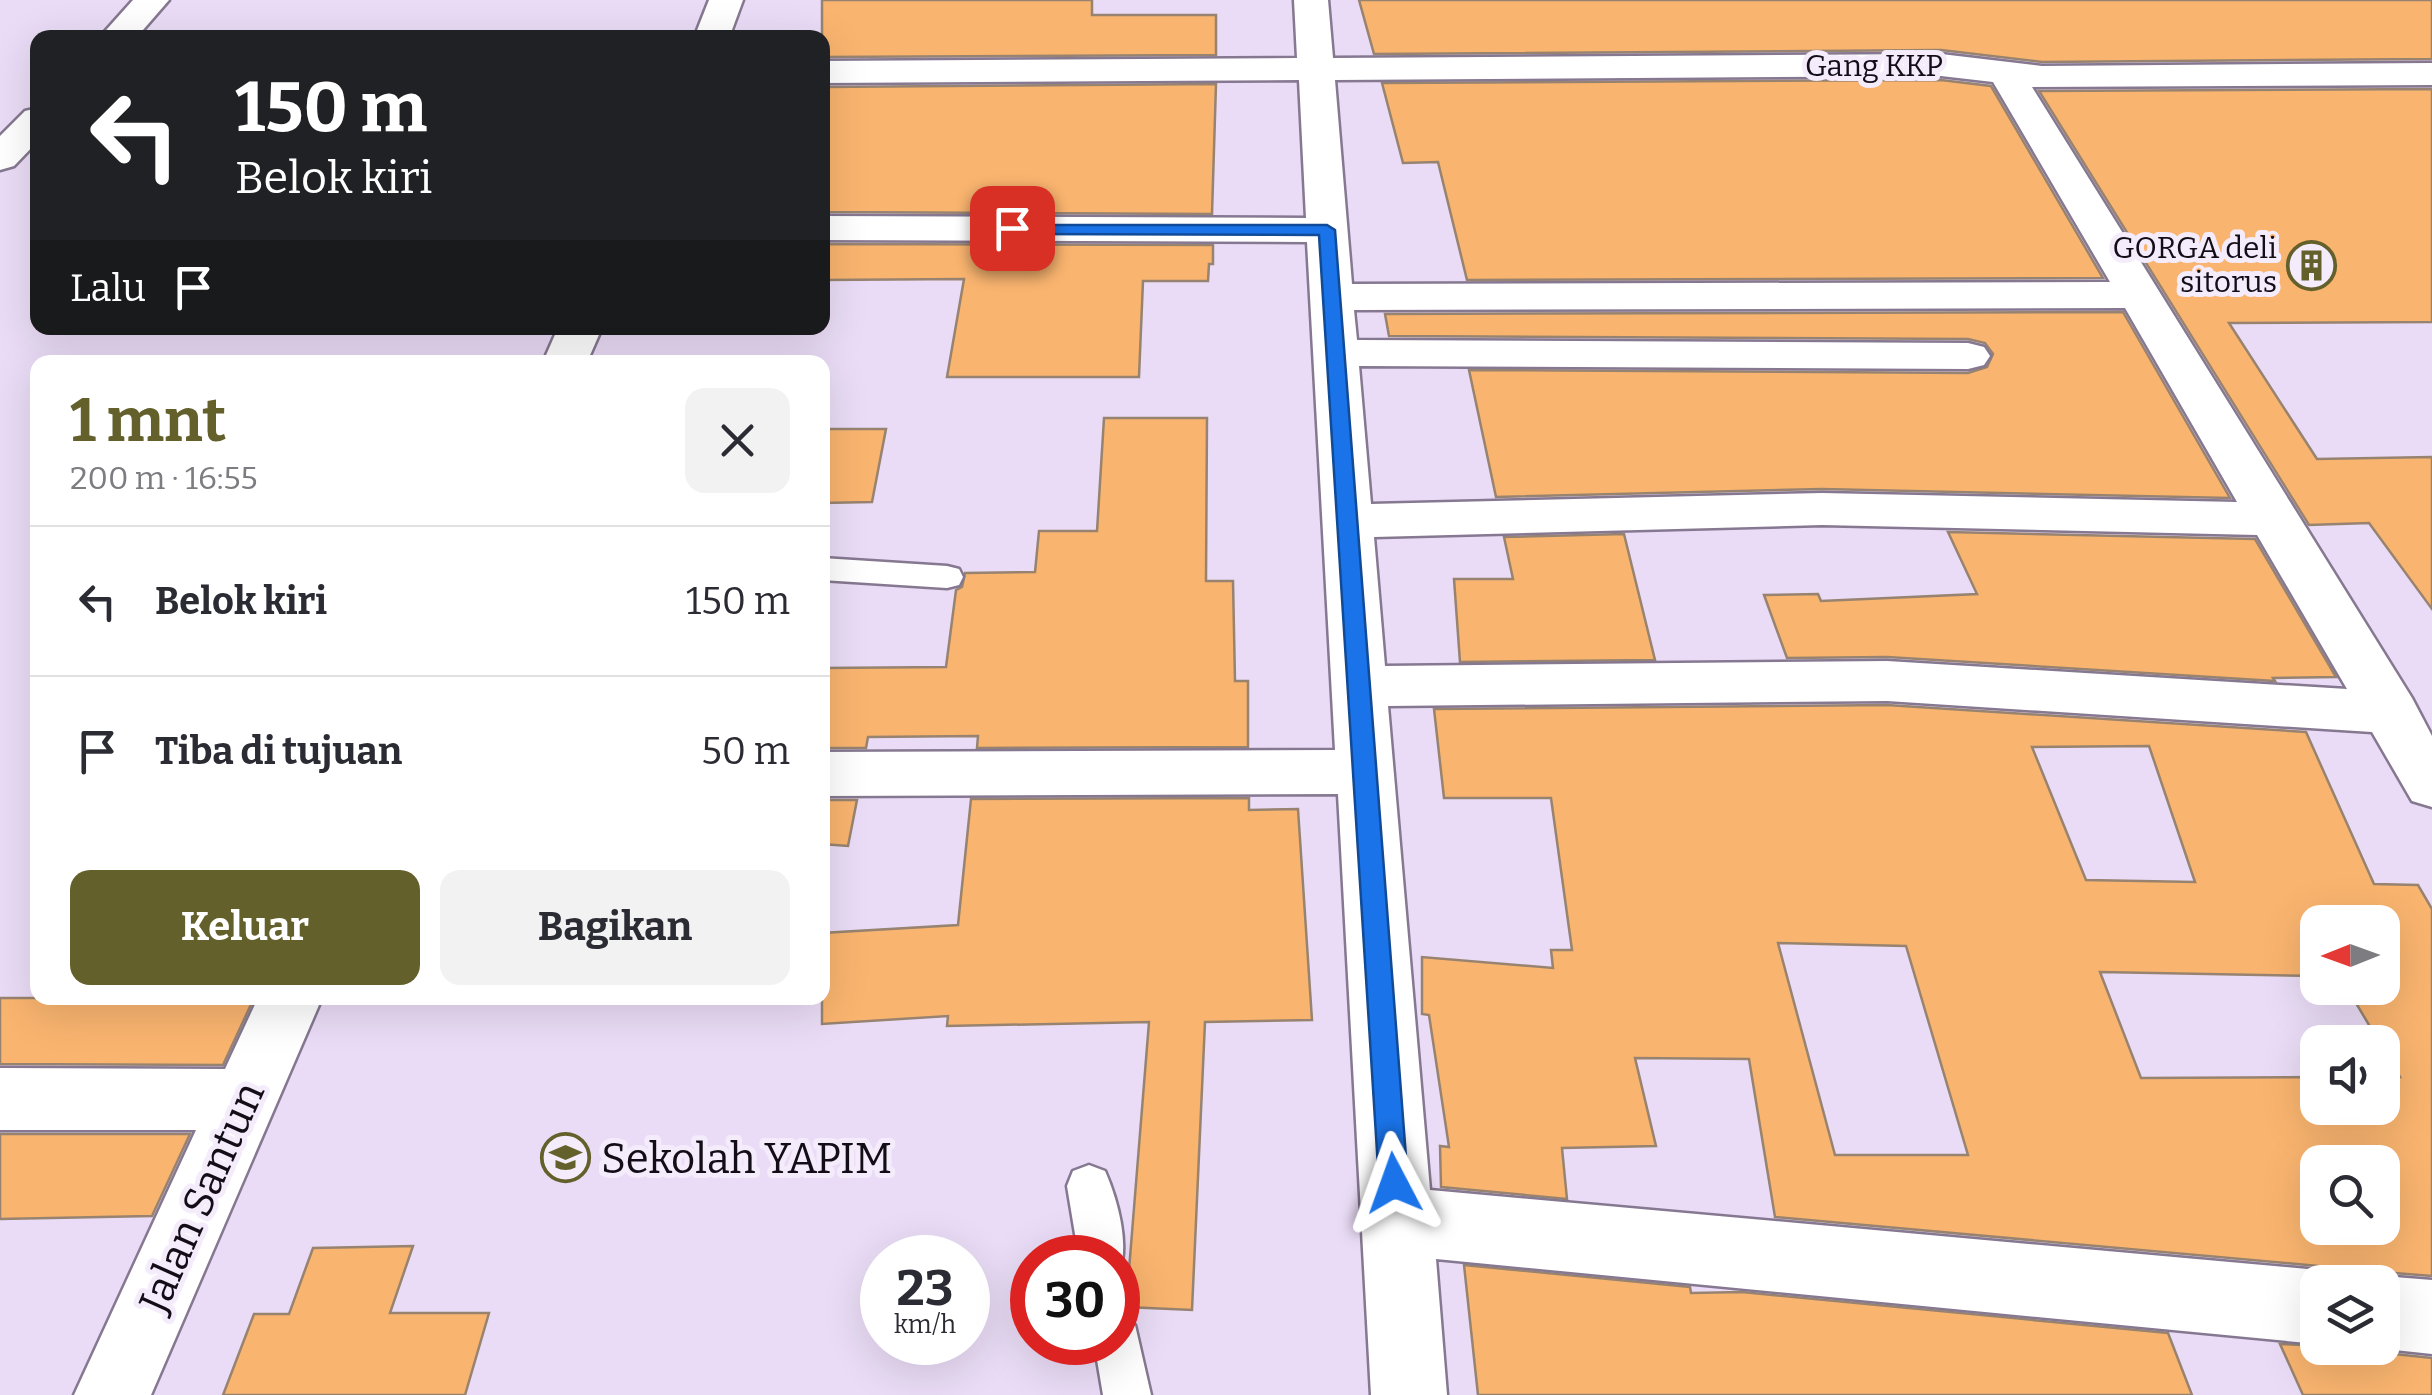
<!DOCTYPE html>
<html lang="id">
<head>
<meta charset="utf-8">
<style>
  :root { --surface:#fff; --page:#f2f2f3; --text:#2b2b33; --muted:#7c7c81; --line:#e1e1e2; --accent:#64602c }
  body { margin:0; font-family:Bitter,serif; background:var(--page); color:var(--text); height:100vh; display:flex; flex-direction:column; font-size:38px; white-space:nowrap }
  * { box-sizing:border-box; margin:0 }
  p { font-size:32px; color:var(--muted) }
  .icon { flex:none; width:55px; height:55px; fill:none; stroke:currentColor; stroke-width:2; stroke-linecap:round; stroke-linejoin:round }
  .map { position:relative; flex:1; overflow:hidden }
  .sheet { position:absolute; left:30px; top:355px; width:800px; height:650px; display:flex; flex-direction:column; background:var(--surface); border-radius:20px; box-shadow:0 10px 40px #0002 }
  .sheet>* { flex:none }
  .hud { position:absolute; left:30px; top:30px; width:800px; height:305px; border-radius:20px; box-shadow:0 10px 40px #0002; background:#202124; color:#fff; overflow:hidden }
  .needle { width:65px; rotate:269deg }
  .buttons { position:absolute; left:2300px; top:905px; display:grid; gap:20px }
  .buttons a { display:grid; place-items:center; width:100px; height:100px; border-radius:20px; background:var(--surface); box-shadow:0 10px 40px #0002; font-size:50px }
  .speed { position:absolute; left:860px; top:1235px; display:flex; gap:20px; font-size:50px; font-weight:700; text-align:center }
  .speed>* { display:grid; place-content:center; width:130px; height:130px; border-radius:50%; background:var(--surface); box-shadow:0 10px 40px #0002; line-height:1 }
  .speed small { font-size:25px; font-weight:400 }
  .speed .limit { border:15px solid #d22; background:#fff; color:#111 }
  .pin { position:absolute; display:grid; place-items:center; width:85px; height:85px; color:#fff; margin:-42px; border-radius:20px; box-shadow:0 5px 15px #0006 }
  .me { position:absolute; width:110px; margin:-55px; rotate:356deg; stroke-linejoin:round; filter:drop-shadow(0 0 8px #0008) }
  .turn { display:flex; align-items:center; gap:35px; height:210px; padding:0 40px; font-size:45px }
  .turn .icon { width:130px; height:130px; stroke-width:2.5 }
  .turn b { display:block; font-size:70px; line-height:85px }
  .then { display:flex; align-items:center; height:95px; padding:0 40px; background:#0003; gap:20px; font-size:38px }
  .round { display:grid; place-items:center; flex:none; width:105px; height:105px; border-radius:20px; background:var(--page) }
  .summary { display:flex; align-items:center; justify-content:space-between; height:170px; padding:0 40px }
  h1 { font-size:60px; font-weight:700; line-height:75px; color:var(--accent) }
  .button { display:flex; gap:20px; margin-top:auto; padding:20px 40px }
  .button a { flex:1; height:115px; border-radius:20px; background:var(--accent); color:#fff; font-size:40px; font-weight:700; line-height:115px; text-align:center }
  .button a+a { background:var(--page); color:var(--text) }
  ul { padding:0; list-style:none }
  li { display:flex; align-items:center; gap:30px; height:150px; padding:0 40px; border-top:2px solid var(--line) }
  li div { flex:1 }
  li b { display:block; font-size:38px }
  li em { font-style:normal }
  .map>svg:first-child { display:block }
  .building { fill:#f9b46f; stroke:#97836f; stroke-width:2.5; fill-rule:evenodd }
  .lines { fill:none; stroke-linecap:round; stroke-linejoin:round }
  .lane-casing { stroke:#857890; stroke-width:5 }
  .street-casing { stroke:#857890; stroke-width:5 }
  .lane { fill:#fff; fill-rule:evenodd }
  .street { fill:#fff; fill-rule:evenodd }
  .route { fill:#1a73e8; stroke:#114b97; stroke-width:2.5 }
  .labels { text-anchor:middle; stroke-width:10; stroke-linejoin:round; paint-order:stroke }
  .far-street-label { font-size:30px; fill:#120d16; stroke:#f4ecfb }
  .far-poi-label { font-size:30px; fill:#120d16; stroke:#f4ecfb; text-anchor:end }
  .near-poi-label { font-size:42px; fill:#120d16; stroke:#f4ecfb; text-anchor:start }
  .near-street-label { font-size:42px; fill:#120d16; stroke:#f4ecfb }
</style>
</head>
<body>
<div class="map">
<svg width="2432" height="1395" viewBox="0 0 2432 1395">
  <rect width="100%" height="100%" fill="#eadcf6"/>
  <!-- building -->
  <g class="building">
    <polygon points="822,0 1092,0 1092,15 1216,15 1216,55 822,57"/>
    <polygon points="1359,0 2432,0 2432,59 2042,62 1941,50 1374,54"/>
    <polygon points="1941,80 1991,86 2103,278 1467,280 1438,162 1403,163 1382,83"/>
    <polygon points="1216,84 1212,214 822,212 822,87"/>
    <polygon points="2432,89 2432,322 2229,323 2317,459 2432,457 2432,609 2369,523 2309,525 2039,91"/>
    <polygon points="822,244 1213,245 1213,264 1209,264 1208,281 1143,281 1139,377 947,377 964,279 822,280"/>
    <polygon points="2123,312 2230,498 1822,489 1496,497 1469,370 1968,373 1987,367 1993,354 1985,343 1968,339 1389,336 1385,314"/>
    <polygon points="1104,418 1207,418 1206,581 1233,581 1235,681 1248,681 1248,747 977,748 978,736 868,737 866,748 822,748 822,668 946,667 956,590 962,587 965,573 1035,572 1039,531 1097,531"/>
    <polygon points="822,429 886,429 872,502 822,503"/>
    <polygon points="1948,532 2255,539 2336,677 2273,678 2275,681 1887,657 1787,658 1764,595 1818,594 1821,601 1977,594"/>
    <polygon points="1624,534 1655,660 1460,662 1454,579 1513,579 1504,537"/>
    <path d="M1887,705L2306,732L2374,884L2418,885L2432,909V1276L2382,1272L2363,1282H2348L2318,1266L1775,1217L1749,1059L1635,1058L1656,1146L1562,1148L1567,1199L1441,1187L1440,1146L1449,1147L1429,1015L1422,1014V957L1553,968L1551,950H1572L1551,798H1444L1434,709ZM2149,746L2195,882L2086,880L2032,747ZM2318,922H2382V988H2347L2400,1077H2382V1108H2318V1077L2141,1078L2100,972L2318,976ZM1778,943L1906,946L1968,1155H1835ZM2318,1162H2382V1228H2318Z"/>
    <polygon points="1249,798 1249,810 1298,809 1312,1020 1205,1022 1192,1310 1126,1307 1149,1022 947,1026 948,1016 822,1024 822,933 958,925 971,799"/>
    <polygon points="822,800 857,800 848,846 822,844"/>
    <polygon points="0,998 254,998 223,1065 0,1064"/>
    <polygon points="0,1134 190,1134 152,1216 0,1219"/>
    <polygon points="413,1246 390,1313 489,1313 465,1395 223,1395 254,1314 289,1314 313,1248"/>
    <polygon points="1464,1265 1690,1287 1691,1293 1742,1292 2168,1333 2192,1395 1478,1395"/>
    <polygon points="2280,1344 2372,1348 2376,1352 2432,1358 2432,1395 2303,1395"/>
  </g>
  <g class="lines">
    <defs>
      <g id="lane">
        <polygon points="822,558 947,566 959,569 963,577 959,585 947,588 822,580"/>
        <path d="M1089,1165L1105,1171C1117,1198 1131,1247 1118,1274V1258H1079L1067,1186L1073,1171Z"/>
        <polygon points="1118,1318 1135,1325 1151,1395 1103,1395 1094,1342 1118,1342"/>
      </g>
      <g id="street">
        <polygon points="133,0 169,0 136,38 99,38"/>
        <polygon points="709,0 743,0 729,38 694,38"/>
        <path d="M1294,0H1328L1333,58L1941,54L2042,66L2432,63V85L2032,87L2412,698L2432,736V807L2412,801L2372,732L1887,701L1388,706L1430,1190L2318,1270L2345,1282H2318V1344L1436,1259L1447,1395H1371L1338,794L822,796V752L1335,750L1307,242L822,240V216L1306,218L1299,80L822,83V61L1297,58ZM1941,76L1993,82L2110,282L1352,284L1335,80ZM2125,308L2237,502L1822,493L1371,504L1359,366L1968,369L1984,365L1990,356L1984,347L1968,343L1357,340L1354,310ZM1822,525L2257,535L2347,689L1887,661L1385,666L1374,537Z"/>
        <polygon points="38,108 38,141 14,166 0,170 0,136 25,111"/>
        <polygon points="558,328 602,328 587,362 543,362"/>
        <polygon points="258,998 322,998 151,1395 74,1395 196,1130 0,1130 0,1068 225,1069"/>
        <polygon points="2382,1276 2432,1280 2432,1354 2376,1348 2382,1348 2382,1282 2367,1282"/>
      </g>
    </defs>
    <!-- lane casing -->
    <use href="#lane" class="lane-casing"/>
    <!-- street casing -->
    <use href="#street" class="street-casing"/>
    <!-- lane -->
    <use href="#lane" class="lane"/>
    <!-- street -->
    <use href="#street" class="street"/>
  </g>
  <!-- route -->
  <polygon class="route" points="1007,225 1327,225 1335,230 1408,1183 1404,1193 1394,1197 1384,1193 1379,1183 1319,235 1012,234 1004,228"/>
  <!-- icons -->
  <defs>
    <symbol id="building-ring" viewBox="-11 -11 22 22"><circle r="9.5" fill="#f4ecfb" stroke="#64602c" stroke-width="1.5"/><path d="M-4-6H4V6H1V3H-1V6H-4ZM-2.5-4.3h1.7v1.8h-1.7ZM.8-4.3h1.7v1.8H.8ZM-2.5-1h1.7V.8h-1.7ZM.8-1h1.7V.8H.8Z" fill="#64602c"/></symbol>
    <symbol id="school-ring" viewBox="-11 -11 22 22"><circle r="9.5" fill="#f4ecfb" stroke="#64602c" stroke-width="1.5"/><path d="M0-5L7-2L0 1L-7-2ZM-4 1L0 2.5L4 1V4Q0 6-4 4Z" fill="#64602c"/></symbol>
  </defs>
  <g fill-rule="evenodd">
    <use href="#building-ring" x="2284" y="238" width="55" height="55"/>
    <use href="#school-ring" x="538" y="1130" width="55" height="55"/>
  </g>
  <g class="labels">
    <!-- far-street labels -->
    <g class="far-street-label">
      <text x="1874" y="76">Gang KKP</text>
    </g>
    <!-- far-poi labels -->
    <g class="far-poi-label">
      <text x="2277" y="258">GORGA deli<tspan x="2277" dy="34">sitorus</tspan></text>
    </g>
    <!-- near-poi labels -->
    <g class="near-poi-label">
      <text x="601" y="1173">Sekolah YAPIM</text>
    </g>
    <!-- near-street labels -->
    <g class="near-street-label">
      <text transform="translate(201 1197) rotate(-66)" y="15">Jalan Santun</text>
    </g>
  </g>
</svg>
<div class="buttons">
<a><svg class="needle" viewBox="-14 -14 28 28"><path d="M0-13l5 13h-10z" fill="#e53935"/><path d="M0 13l5-13h-10z" fill="#7c7c81"/></svg></a>
<a><svg class="icon" aria-label="sound" viewBox="0 0 24 24"><path d="M4 9h4l5-4v14l-5-4H4zM17 9q2 3 0 6"/></svg></a>
<a><svg class="icon" aria-label="search" viewBox="0 0 24 24"><circle cx="10" cy="10" r="6"/><path d="M15 15l6 6"/></svg></a>
<a><svg class="icon" aria-label="layers" viewBox="0 0 24 24"><path d="M12 4l9 5-9 5-9-5zM3 14l9 5 9-5"/></svg></a>
</div>
<div class="speed"><div>23<small>km/h</small></div><div class="limit">30</div></div>
<div class="pin" style="left:1012px;top:228px;background:#d93025"><svg class="icon" aria-label="arrive" viewBox="0 0 24 24"><path d="M6 21V4h12l-3 4 3 4H6"/></svg></div>
<svg class="me" style="left:1394px;top:1183px" viewBox="-20 -20 40 40"><path d="M0-17L14 15 0 8-14 15z" fill="#1a73e8" stroke="#fff" stroke-width="4"/></svg>
<div class="hud">
<div class="turn"><svg class="icon" aria-label="left" viewBox="0 0 24 24"><path d="M17 20v-9H6M10 6l-5 5 5 5"/></svg><div><b>150 m</b>Belok kiri</div></div>
<div class="then">Lalu<svg class="icon" aria-label="arrive" viewBox="0 0 24 24"><path d="M6 21V4h12l-3 4 3 4H6"/></svg></div>
</div>
<section class="sheet">
<div class="summary"><div><h1>1 mnt</h1><p>200 m · 16:55</p></div><a class="round"><svg class="icon" aria-label="close" viewBox="0 0 24 24"><path d="M6 6l12 12M18 6L6 18"/></svg></a></div>
<ul>
<li><svg class="icon" aria-label="left" viewBox="0 0 24 24"><path d="M17 20v-9H6M10 6l-5 5 5 5"/></svg><div><b>Belok kiri</b></div><em>150 m</em></li>
<li><svg class="icon" aria-label="arrive" viewBox="0 0 24 24"><path d="M6 21V4h12l-3 4 3 4H6"/></svg><div><b>Tiba di tujuan</b></div><em>50 m</em></li>
</ul>
<div class="button"><a>Keluar</a><a>Bagikan</a></div>
</section>
</div>
</body>
</html>
